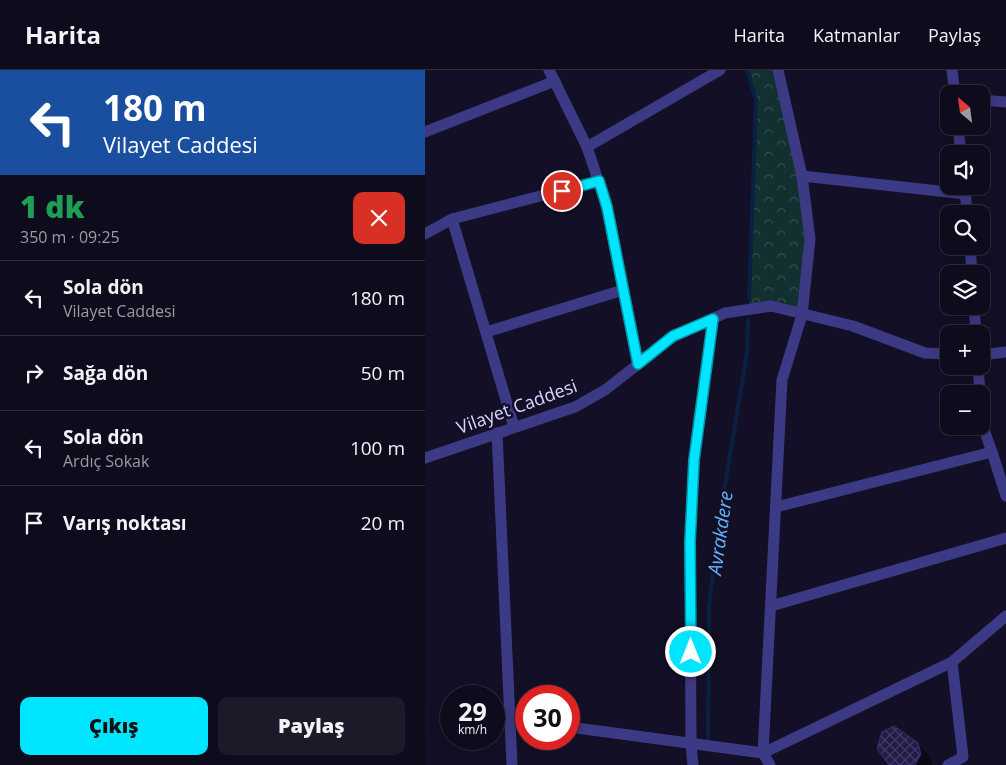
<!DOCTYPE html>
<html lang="tr">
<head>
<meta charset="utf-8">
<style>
  :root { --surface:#0e0b1c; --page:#1c1929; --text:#f1f3f6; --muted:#9b9ba3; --line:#2e2b3b; --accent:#00e5ff }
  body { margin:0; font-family:"Open Sans",sans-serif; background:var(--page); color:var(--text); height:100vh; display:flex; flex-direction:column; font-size:19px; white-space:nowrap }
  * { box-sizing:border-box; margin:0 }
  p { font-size:16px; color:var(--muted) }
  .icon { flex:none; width:28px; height:28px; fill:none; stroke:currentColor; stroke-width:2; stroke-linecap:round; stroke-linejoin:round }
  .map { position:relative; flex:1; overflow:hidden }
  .drawer { display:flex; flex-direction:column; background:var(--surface); width:425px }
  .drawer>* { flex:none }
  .top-card { background:#1a4fa0; color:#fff; overflow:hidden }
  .needle { width:32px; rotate:331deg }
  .tools { position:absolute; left:515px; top:15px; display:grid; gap:10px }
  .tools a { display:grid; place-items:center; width:50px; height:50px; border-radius:10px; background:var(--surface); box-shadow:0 2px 12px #0003,0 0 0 1px var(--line); font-size:25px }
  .speed { position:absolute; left:15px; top:615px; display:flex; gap:10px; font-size:25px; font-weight:700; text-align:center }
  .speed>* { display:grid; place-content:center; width:65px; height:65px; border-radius:50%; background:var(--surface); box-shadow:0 2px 12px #0003,0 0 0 1px var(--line); line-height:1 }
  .speed small { font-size:12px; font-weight:400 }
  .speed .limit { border:8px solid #d22; background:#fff; color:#111 }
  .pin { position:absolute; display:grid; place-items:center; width:42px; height:42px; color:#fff; margin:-21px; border:2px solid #fff; border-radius:50%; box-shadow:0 1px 5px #0007 }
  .me { position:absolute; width:55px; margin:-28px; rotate:0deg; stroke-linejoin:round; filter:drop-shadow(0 0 4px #0008) }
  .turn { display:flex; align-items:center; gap:18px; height:105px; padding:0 20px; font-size:22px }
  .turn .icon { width:65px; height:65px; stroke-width:2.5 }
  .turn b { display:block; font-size:35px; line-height:42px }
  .round { display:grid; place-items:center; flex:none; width:52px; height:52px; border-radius:10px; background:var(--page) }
  .overview { display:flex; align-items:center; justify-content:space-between; height:85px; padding:0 20px }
  h1 { font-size:30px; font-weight:800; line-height:38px; color:#1e9e55 }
  .cta { display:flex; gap:10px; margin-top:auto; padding:10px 20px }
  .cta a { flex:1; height:58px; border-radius:10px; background:var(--accent); color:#111; font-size:20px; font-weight:800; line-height:58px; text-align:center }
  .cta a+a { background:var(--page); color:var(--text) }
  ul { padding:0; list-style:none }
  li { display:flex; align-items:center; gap:15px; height:75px; padding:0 20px; border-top:1px solid var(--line) }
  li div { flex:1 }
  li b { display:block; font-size:19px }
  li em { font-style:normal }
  header { display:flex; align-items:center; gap:30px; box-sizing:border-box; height:70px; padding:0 25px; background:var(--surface); border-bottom:1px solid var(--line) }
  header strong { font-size:24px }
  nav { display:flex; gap:28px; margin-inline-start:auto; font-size:18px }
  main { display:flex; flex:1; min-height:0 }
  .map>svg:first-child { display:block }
  .park { fill:url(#park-crowns) }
  .shadow { fill:#0007 }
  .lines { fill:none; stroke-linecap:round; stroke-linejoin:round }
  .stream { stroke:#0a1f44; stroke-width:4 }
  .building { fill:url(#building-cross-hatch); stroke:#3b2d73 }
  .street { stroke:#3d3a85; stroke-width:11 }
  .route-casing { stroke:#0095a6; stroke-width:12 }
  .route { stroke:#00e5ff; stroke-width:9 }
  .labels { text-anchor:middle; stroke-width:5; stroke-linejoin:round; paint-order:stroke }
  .street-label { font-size:18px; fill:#d9d4ff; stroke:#130f26 }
  .water-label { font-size:19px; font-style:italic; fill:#62b6ff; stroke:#130f26 }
</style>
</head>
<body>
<header>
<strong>Harita</strong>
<nav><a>Harita</a><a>Katmanlar</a><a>Paylaş</a></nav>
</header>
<main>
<section class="drawer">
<div class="top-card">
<div class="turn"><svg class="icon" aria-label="left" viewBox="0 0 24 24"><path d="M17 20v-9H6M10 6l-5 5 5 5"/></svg><div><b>180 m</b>Vilayet Caddesi</div></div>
</div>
<div class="overview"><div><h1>1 dk</h1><p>350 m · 09:25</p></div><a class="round" style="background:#d93025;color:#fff"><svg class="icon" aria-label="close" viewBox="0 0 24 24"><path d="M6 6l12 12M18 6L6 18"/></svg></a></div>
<ul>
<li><svg class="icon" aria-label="left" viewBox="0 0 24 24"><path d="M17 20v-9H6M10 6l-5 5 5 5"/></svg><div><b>Sola dön</b><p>Vilayet Caddesi</p></div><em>180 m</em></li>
<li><svg class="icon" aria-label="right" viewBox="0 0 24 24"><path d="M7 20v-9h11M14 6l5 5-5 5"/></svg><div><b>Sağa dön</b></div><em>50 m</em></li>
<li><svg class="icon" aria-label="left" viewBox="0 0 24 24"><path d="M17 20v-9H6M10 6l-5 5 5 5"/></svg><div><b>Sola dön</b><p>Ardıç Sokak</p></div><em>100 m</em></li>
<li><svg class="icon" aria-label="arrive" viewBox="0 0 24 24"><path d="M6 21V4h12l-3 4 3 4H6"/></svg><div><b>Varış noktası</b></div><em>20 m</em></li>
</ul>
<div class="cta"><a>Çıkış</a><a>Paylaş</a></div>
</section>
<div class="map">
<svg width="581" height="695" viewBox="0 0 581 695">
  <defs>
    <pattern id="park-crowns" width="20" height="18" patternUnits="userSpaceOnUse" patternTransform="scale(1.25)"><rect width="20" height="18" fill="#12302f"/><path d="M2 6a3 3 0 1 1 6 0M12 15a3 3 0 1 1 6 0" fill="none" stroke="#344d4e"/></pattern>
    <pattern id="building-cross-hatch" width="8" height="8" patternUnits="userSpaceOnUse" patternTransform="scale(1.25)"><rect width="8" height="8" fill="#241b47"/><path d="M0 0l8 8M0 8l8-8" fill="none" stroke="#433b63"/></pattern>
  </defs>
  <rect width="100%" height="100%" fill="#130f26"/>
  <!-- park -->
  <polygon class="park" points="322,0 353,0 385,169 377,245 324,239 331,31"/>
  <!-- shadow -->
  <polygon class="shadow" points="493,674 505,686 507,695 465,695"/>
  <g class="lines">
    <!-- stream -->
    <g class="stream">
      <polyline points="322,0 331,31 324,229"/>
      <polyline points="283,674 284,536 295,445 322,283 323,250"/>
    </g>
  </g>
  <!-- building -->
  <polygon class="building" points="469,656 493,673 496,684 490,695 464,695 452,679 457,662"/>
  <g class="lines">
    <!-- street -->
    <g class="street">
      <polyline points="124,0 162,77 182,137 213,294"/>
      <polyline points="353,0 377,106 541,124"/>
      <polyline points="527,0 530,24"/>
      <polyline points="556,30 581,32"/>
      <polyline points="533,56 536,84"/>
      <polyline points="0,62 130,11"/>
      <polyline points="162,77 295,0"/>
      <polyline points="540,118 542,144"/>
      <polyline points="27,149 89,357"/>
      <polyline points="0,164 27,149 173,111"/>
      <polyline points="545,176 547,204"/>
      <polyline points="549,236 551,264"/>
      <polyline points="61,262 198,220"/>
      <polyline points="556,285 581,282"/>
      <polyline points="553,296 555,324"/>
      <polyline points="72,363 87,695"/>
      <polyline points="567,382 581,426"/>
      <polyline points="0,388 150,337 180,320 248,267 300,243 346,236 428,256 500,283 524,284"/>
      <polyline points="351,437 567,382 556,351"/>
      <polyline points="346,536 581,468"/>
      <polyline points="85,648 101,650"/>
      <polyline points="144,657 338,683 357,310 377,245 385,169 377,106"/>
      <polyline points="268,695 266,675 265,472 269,390 288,249"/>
      <polyline points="345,695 338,683 527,592 581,546"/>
      <polyline points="523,695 538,687 527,592"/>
    </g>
  </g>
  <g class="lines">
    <defs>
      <polyline id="route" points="137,121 174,111 182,137 213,294 248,266 288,249 269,390 265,472 266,582"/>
    </defs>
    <!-- route casing -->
    <use href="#route" class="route-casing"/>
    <!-- route -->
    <use href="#route" class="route"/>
  </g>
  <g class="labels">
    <!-- street labels -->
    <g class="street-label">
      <text transform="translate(92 337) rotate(-20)" y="6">Vilayet Caddesi</text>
    </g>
    <!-- water labels -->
    <g class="water-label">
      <text transform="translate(295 463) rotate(-82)" y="7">Avrakdere</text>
    </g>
  </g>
</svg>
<div class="tools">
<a><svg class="needle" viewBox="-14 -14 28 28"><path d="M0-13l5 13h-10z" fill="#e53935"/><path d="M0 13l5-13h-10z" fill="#9b9ba3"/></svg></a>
<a><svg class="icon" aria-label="sound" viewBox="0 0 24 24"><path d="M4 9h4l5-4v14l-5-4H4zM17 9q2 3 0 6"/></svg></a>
<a><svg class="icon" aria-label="search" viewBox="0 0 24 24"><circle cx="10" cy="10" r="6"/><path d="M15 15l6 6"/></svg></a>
<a><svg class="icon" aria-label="layers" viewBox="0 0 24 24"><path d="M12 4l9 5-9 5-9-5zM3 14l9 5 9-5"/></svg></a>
<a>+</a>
<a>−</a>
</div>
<div class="speed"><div>29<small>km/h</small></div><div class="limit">30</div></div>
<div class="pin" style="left:137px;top:121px;background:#d93025"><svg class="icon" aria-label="arrive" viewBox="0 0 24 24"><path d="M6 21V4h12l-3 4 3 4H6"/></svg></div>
<svg class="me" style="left:266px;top:582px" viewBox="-20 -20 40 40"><circle r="17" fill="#00e5ff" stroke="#fff" stroke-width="3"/><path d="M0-11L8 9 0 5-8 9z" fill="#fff"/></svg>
</div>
</main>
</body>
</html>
